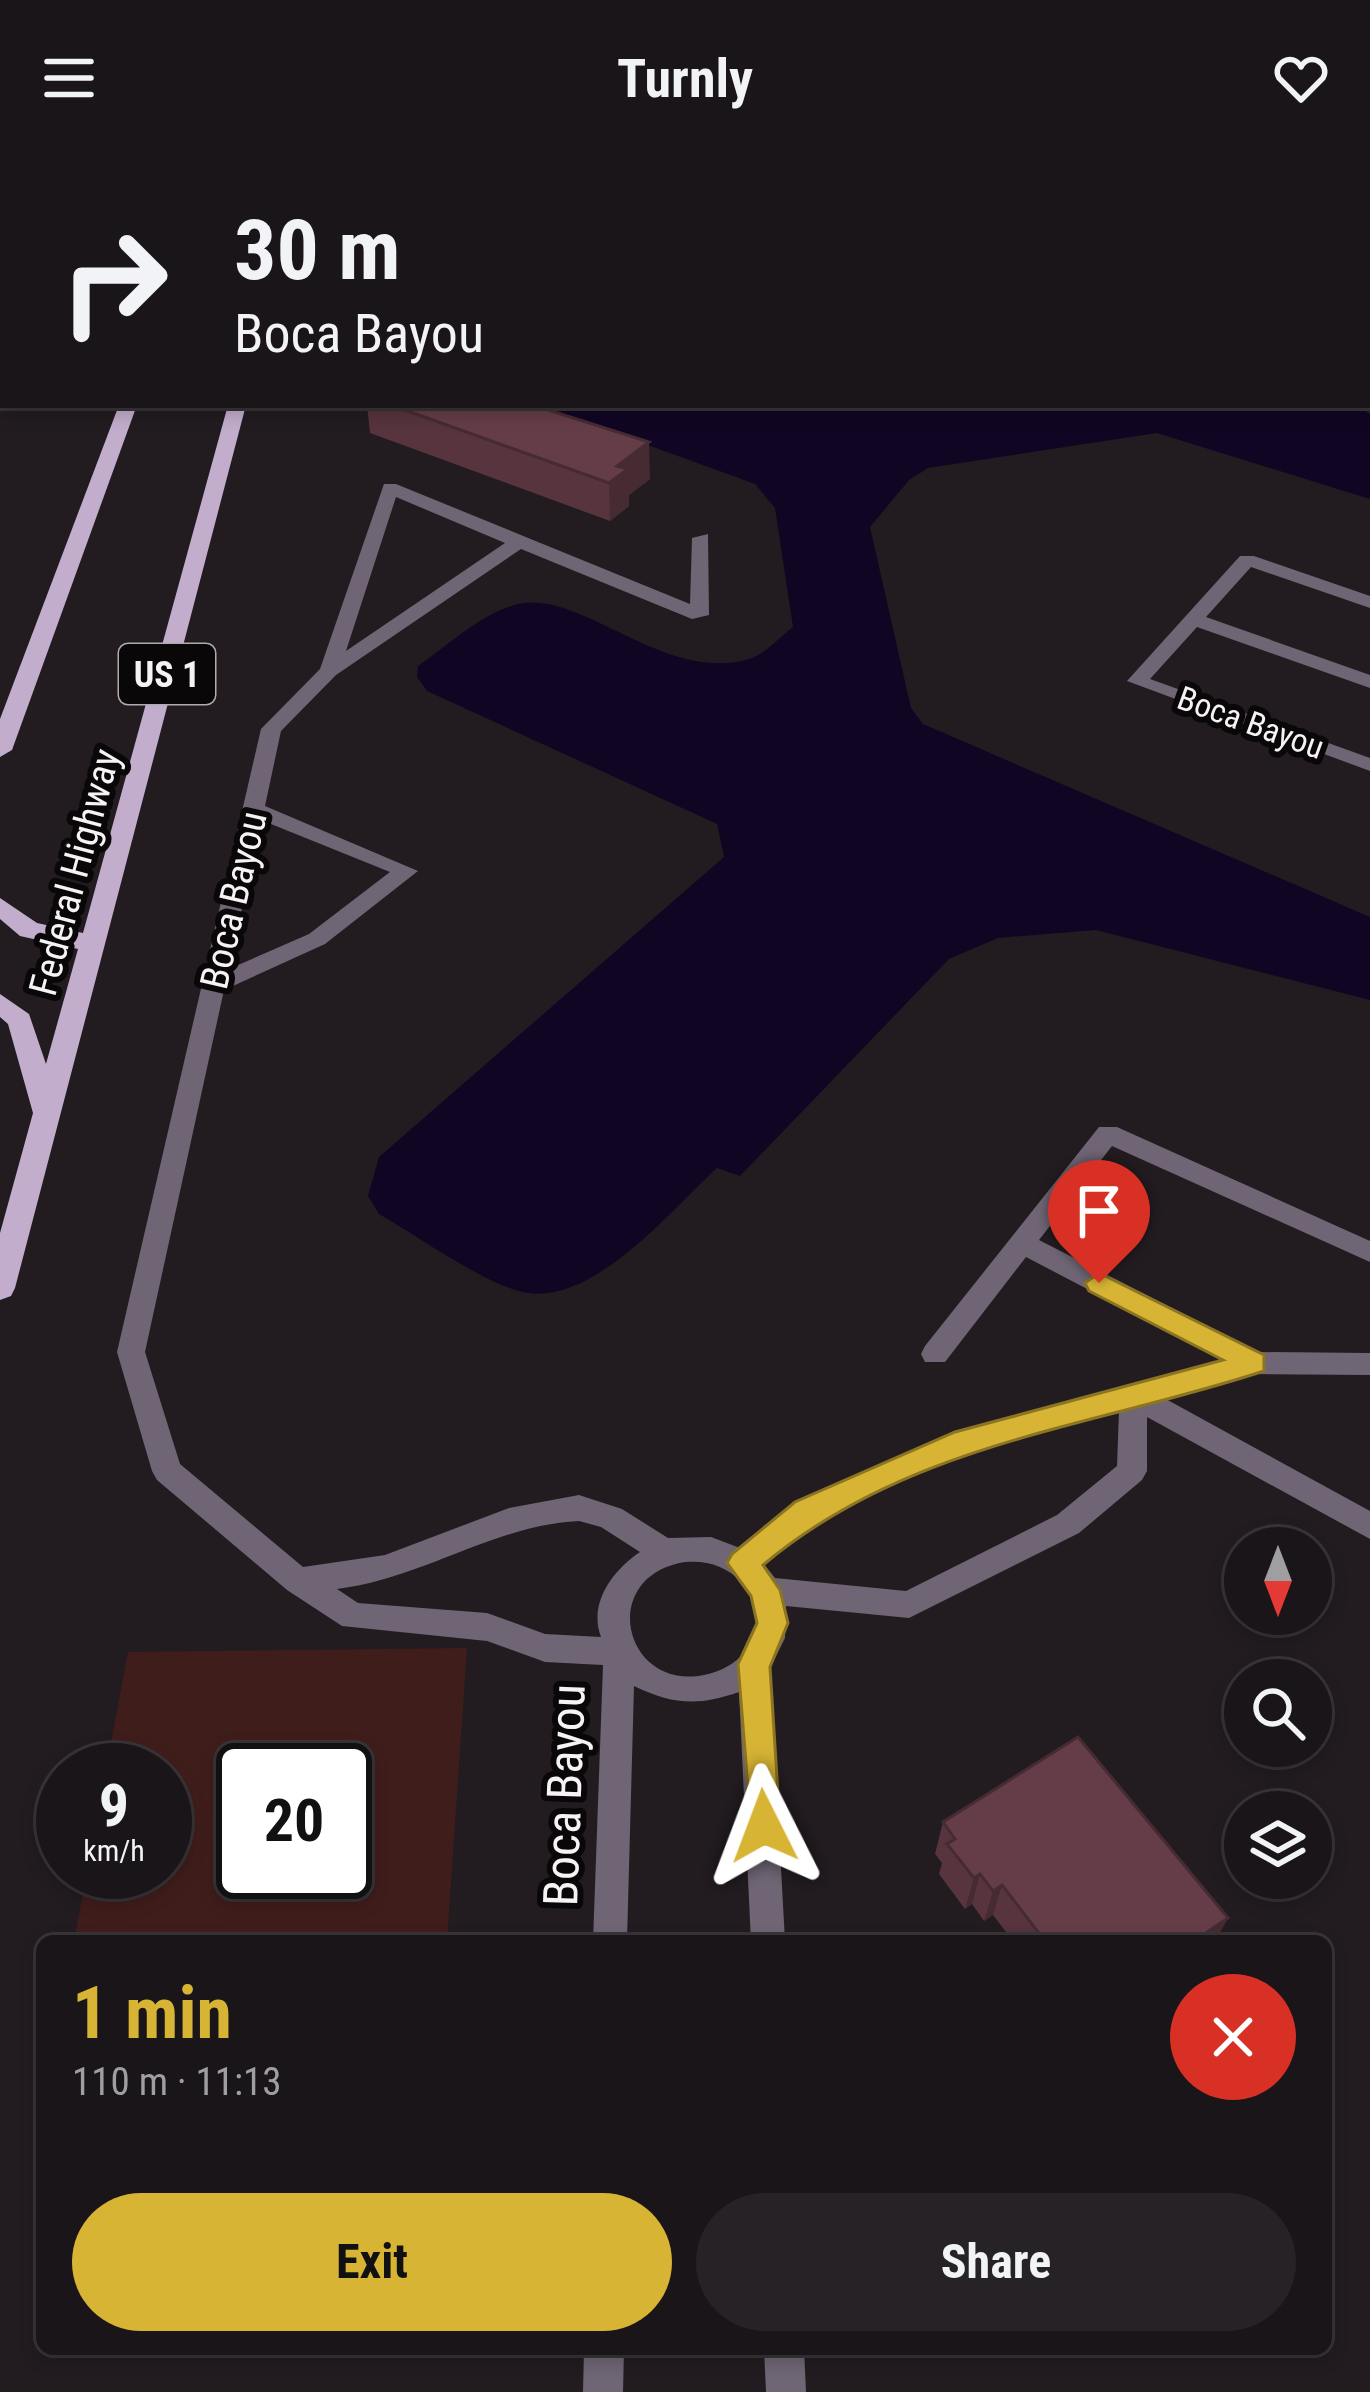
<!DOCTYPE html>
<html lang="en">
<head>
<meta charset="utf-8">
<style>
  :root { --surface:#1a1518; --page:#272225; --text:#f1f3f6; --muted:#9f9fa2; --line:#383437; --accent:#d7b434 }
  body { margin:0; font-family:"Roboto Condensed",sans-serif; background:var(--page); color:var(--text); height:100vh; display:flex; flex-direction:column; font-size:45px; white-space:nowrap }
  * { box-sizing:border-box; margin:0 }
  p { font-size:39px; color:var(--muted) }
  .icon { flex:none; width:66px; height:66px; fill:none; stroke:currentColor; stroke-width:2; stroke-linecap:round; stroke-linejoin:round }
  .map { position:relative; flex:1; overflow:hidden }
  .details { position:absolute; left:36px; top:1779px; width:1296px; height:420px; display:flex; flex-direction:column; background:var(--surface); border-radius:18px; box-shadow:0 6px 18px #0003,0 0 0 3px var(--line) }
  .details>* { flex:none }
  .guide { position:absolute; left:0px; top:0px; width:1371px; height:252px; box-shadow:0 6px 18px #0003,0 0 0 3px var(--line); background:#1a1518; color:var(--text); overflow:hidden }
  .needle { width:78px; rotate:180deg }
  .tools { position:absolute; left:1224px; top:1371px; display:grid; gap:24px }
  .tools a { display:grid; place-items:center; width:108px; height:108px; border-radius:50%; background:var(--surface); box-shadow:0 6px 18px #0003,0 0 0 3px var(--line); font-size:60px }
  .speed { position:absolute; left:36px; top:1587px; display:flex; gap:24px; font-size:60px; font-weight:700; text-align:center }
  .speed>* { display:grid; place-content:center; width:156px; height:156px; border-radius:50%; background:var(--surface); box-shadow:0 6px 18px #0003,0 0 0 3px var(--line); line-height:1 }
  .speed small { font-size:30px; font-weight:400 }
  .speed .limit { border:6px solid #111; border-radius:18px; background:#fff; color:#111 }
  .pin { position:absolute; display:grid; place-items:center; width:102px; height:102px; color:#fff; margin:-123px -51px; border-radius:50% 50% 50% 0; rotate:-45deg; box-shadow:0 0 12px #0007 }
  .pin .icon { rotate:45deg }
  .me { position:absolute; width:132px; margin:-66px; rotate:357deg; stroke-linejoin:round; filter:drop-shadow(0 0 9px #0008) }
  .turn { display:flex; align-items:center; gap:42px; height:252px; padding:0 36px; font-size:54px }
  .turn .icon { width:156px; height:156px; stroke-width:2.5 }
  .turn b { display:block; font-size:84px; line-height:102px }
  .round { display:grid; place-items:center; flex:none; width:126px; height:126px; border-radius:63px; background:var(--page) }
  .summary { display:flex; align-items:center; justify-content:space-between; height:204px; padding:0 36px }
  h1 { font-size:72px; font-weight:700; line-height:90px; color:var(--accent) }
  .primary-button { display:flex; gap:24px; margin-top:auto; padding:24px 36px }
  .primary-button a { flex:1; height:138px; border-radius:72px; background:var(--accent); color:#111; font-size:48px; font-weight:700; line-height:138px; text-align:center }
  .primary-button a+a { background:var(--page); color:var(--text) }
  header { display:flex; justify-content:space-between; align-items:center; height:156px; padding:0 36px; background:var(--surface); font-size:54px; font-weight:700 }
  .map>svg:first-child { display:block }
  .green { fill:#3f1d1b; fill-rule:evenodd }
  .water { fill:#100624 }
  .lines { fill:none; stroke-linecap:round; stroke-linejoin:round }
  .service { fill:#6f6574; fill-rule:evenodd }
  .minor { fill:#6f6574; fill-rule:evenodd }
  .primary { fill:#c3adcc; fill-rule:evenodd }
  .wall { fill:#57343e }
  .shaded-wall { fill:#472b32 }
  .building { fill:#653d48; stroke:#472b32; stroke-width:3 }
  .route { fill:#d7b434; stroke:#8c7522; stroke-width:3 }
  .labels { text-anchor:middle; stroke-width:12; stroke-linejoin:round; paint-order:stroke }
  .far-street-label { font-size:33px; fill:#f6f2f5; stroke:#0a0709 }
  .shield { fill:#0a0709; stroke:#afacae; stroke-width:3 }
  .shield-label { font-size:36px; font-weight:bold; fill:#f6f2f5 }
  .street-label { font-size:39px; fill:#f6f2f5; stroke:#0a0709 }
  .near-street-label { font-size:48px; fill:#f6f2f5; stroke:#0a0709 }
</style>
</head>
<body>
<header><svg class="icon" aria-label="menu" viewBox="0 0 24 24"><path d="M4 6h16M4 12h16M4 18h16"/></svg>Turnly<svg class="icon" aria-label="heart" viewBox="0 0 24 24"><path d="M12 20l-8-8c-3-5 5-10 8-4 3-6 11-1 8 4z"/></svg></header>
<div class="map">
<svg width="1370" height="2236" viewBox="0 0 1370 2236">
  <rect width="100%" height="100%" fill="#221c20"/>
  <!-- green -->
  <path class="green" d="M467,1492L447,1785H74L87,1716H165V1614H106L128,1496ZM243,1614H345V1716H243Z"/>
  <!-- water -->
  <path class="water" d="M538,249H1357L1370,258V343L1157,277L928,312L909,324L870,371L911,552L923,568L1370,761V844L1096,774L998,782L949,803L740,1020L717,1012C669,1056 589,1155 519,1135C480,1125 416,1079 379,1058L368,1040L379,1001L724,701L717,668L427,535L417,521L418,510C447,490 478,461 511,450C577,427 661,529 749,503C764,499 780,481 793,471L775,352L755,328Z"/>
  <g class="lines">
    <!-- service -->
    <g class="service">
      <polygon points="454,0 474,0 476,3 456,3"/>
      <rect x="652" y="0" width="14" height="3"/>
      <polygon points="830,0 844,0 845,3 831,3"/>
      <polygon points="0,148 3,149 3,159 0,158"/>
      <polygon points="3,225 3,241 0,242 0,226"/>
      <path d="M384,328H396L690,448L692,382L708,378L709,459L692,463L521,393L336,519L281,575L265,650L418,715L325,788L224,834L145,1196L180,1308L303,1411L385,1399L509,1352L579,1339L622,1353L668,1382L711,1381L740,1392L795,1346L955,1276L1223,1204L1026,1101L945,1206H925L921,1198L925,1190L1099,971H1117L1370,1085V1106L1112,990L1039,1084L1258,1196L1370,1197V1219L1254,1218L1164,1242L1370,1355V1383L1147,1261V1315L1142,1324L1079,1377L909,1462L786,1450L785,1482L770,1512L785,1785H751L739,1536C699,1550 673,1549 634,1530L627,1785H593L603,1509L545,1506L487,1485L342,1470L287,1434L157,1324L152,1315L117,1196L261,573L320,513ZM396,341L505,387L346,495ZM261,664L390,716L309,778L229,813ZM1119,1255L1117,1310L1057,1359L906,1435L775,1422L764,1408L817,1364L971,1294ZM579,1365L601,1371L640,1396C613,1414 588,1447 601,1481L545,1478L487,1457L358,1447L337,1433C422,1423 494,1369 579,1365ZM685,1406C764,1399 786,1502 704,1519C623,1535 597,1420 685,1406Z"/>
      <polygon points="1240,400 1254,400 1370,440 1370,452 1251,411 1206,461 1370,519 1370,532 1197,471 1150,523 1370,602 1370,615 1127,525"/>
      <polygon points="584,2193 624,2193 623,2236 583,2236"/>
      <polygon points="764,2193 804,2193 806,2236 766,2236"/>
    </g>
    <!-- minor -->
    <polygon class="minor" points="1180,0 1201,0 1178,3"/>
    <!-- primary -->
    <g class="primary">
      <polygon points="211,0 227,0 210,3"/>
      <rect x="296" y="0" width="16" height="3"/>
      <polygon points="119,249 137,249 12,594 0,601 0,563"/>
      <polygon points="228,249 246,249 15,1132 11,1140 0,1144 0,1077 33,957 8,868 0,861 0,838 29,858 46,908 78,793 20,780 0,763 0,742 37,767 83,777"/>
    </g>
  </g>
  <!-- wall -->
  <g class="wall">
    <rect x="513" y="0" width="114" height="3"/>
    <polygon points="1269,0 1370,0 1370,5 1363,2 1268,3"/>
    <polygon points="367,249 549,249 549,254 650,323 629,339 629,350 610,365 370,277"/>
    <polygon points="943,1666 1228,1762 1215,1785 1013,1785 993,1759 984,1765 972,1748 965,1753 939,1718 942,1707 935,1698"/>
  </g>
  <!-- shaded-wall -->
  <g class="shaded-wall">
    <polygon points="649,286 650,323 629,339 629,350 610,365 609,327 617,310"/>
    <polygon points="980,1718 972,1748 965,1753 974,1722"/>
    <polygon points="1002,1729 993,1759 984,1765 993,1735"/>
    <polygon points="1228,1762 1215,1785 1194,1785"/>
  </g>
  <!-- building -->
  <g class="building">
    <polygon points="1284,0 1363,0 1354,3 1291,3"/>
    <polygon points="391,249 542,249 539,251 649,286 617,310 628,313 609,327"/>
    <polygon points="1078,1581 1228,1762 1194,1785 1045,1785 1002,1729 993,1735 980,1718 974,1722 947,1688 955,1683 943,1666"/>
  </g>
  <!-- route -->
  <path class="route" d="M1099,1117L1264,1199V1215C1090,1272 908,1287 763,1409L780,1434L788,1467L770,1511L780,1670L775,1681L764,1685L752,1681L738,1508L757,1467L751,1440L727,1407L732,1398L795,1346L955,1276L1223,1204L1089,1135L1085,1127Z"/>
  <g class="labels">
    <!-- far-street labels -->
    <g class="far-street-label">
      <text transform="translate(1251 566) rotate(20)" y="12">Boca Bayou</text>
    </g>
    <!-- shield labels -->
    <rect class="shield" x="119" y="488" width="96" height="60" rx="9"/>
    <g class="shield-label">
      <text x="167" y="531">US 1</text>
    </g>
    <!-- street labels -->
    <g class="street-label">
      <text transform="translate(74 716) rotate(-75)" y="14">Federal Highway</text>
      <text transform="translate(233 744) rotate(-77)" y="14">Boca Bayou</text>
    </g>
    <!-- near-street labels -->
    <g class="near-street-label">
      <text transform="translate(564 1639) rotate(-88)" y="17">Boca Bayou</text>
    </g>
  </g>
</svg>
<div class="tools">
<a><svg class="needle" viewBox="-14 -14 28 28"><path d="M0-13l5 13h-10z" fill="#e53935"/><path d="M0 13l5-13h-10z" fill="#9f9fa2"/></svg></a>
<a><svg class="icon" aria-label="search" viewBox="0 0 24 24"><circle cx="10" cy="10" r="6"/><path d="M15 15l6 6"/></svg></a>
<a><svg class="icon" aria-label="layers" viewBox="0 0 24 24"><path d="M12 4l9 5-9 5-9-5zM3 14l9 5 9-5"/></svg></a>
</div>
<div class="speed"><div>9<small>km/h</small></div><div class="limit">20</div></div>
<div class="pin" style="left:1099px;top:1127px;background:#d93025"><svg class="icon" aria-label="arrive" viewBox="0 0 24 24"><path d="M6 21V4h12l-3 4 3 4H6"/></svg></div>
<svg class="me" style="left:764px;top:1670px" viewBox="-20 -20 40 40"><path d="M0-17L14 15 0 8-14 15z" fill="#d7b434" stroke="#fff" stroke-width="4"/></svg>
<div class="guide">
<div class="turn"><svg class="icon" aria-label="right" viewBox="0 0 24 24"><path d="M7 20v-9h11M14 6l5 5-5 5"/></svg><div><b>30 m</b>Boca Bayou</div></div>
</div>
<section class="details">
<div class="summary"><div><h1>1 min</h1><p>110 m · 11:13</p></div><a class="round" style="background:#d93025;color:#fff"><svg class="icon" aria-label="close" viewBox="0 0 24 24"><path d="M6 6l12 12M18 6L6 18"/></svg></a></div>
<div class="primary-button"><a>Exit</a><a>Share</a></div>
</section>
</div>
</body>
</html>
